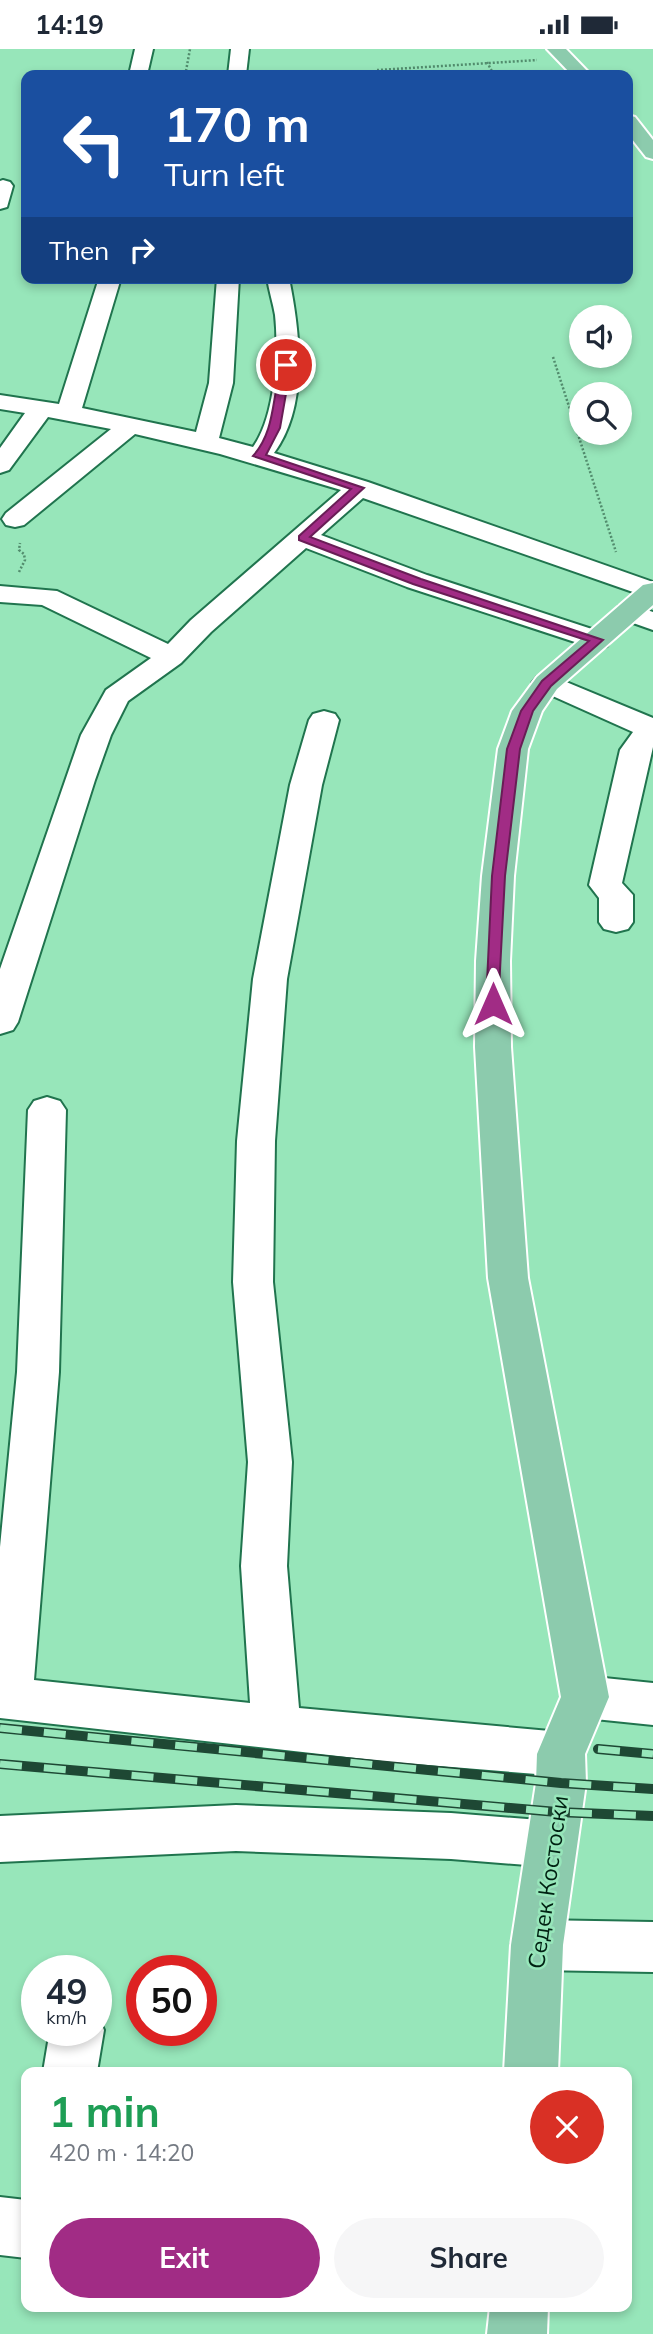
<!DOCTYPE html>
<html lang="en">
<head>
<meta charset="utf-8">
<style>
  :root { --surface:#fff; --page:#f6f6f7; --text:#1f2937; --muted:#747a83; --accent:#a12c85 }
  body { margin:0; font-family:Mulish,sans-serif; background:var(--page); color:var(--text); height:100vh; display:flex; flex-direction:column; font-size:26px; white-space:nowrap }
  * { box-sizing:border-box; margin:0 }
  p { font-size:23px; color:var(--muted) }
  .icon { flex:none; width:38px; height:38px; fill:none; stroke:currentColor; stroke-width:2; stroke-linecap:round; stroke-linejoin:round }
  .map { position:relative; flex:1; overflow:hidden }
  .details { position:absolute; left:21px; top:2018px; width:611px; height:245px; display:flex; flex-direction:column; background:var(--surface); border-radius:14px; box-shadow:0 4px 10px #0003 }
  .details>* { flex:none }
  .hud { position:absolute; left:21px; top:21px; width:612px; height:214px; border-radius:14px; box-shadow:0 4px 10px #0003; background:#1a4fa0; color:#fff; overflow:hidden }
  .fabs { position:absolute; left:569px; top:256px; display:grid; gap:14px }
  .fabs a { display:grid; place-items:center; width:63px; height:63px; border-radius:50%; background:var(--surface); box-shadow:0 4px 10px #0003; font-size:35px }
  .speed { position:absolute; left:21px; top:1906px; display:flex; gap:14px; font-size:35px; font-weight:700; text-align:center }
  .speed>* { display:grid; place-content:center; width:91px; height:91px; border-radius:50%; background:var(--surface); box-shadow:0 4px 10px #0003; line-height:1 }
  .speed small { font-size:18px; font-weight:400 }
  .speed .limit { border:10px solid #d22; background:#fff; color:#111 }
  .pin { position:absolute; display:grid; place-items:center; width:60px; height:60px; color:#fff; margin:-30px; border:4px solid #fff; border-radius:50%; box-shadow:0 2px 7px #0007 }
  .me { position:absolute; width:77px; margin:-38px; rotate:0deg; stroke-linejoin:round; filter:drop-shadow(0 0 5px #0008) }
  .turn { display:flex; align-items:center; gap:24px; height:147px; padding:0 28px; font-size:32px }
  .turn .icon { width:91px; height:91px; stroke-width:2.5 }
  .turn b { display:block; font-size:49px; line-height:60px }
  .then { display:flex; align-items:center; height:66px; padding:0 28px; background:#0003; gap:14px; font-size:26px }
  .round { display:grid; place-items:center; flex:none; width:74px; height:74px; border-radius:37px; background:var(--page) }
  .headline { display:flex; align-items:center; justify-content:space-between; height:119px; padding:0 28px }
  h1 { font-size:42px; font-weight:700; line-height:52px; color:#1e9e55 }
  .button { display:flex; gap:14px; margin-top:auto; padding:14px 28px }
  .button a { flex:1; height:80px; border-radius:42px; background:var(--accent); color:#fff; font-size:28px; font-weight:700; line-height:80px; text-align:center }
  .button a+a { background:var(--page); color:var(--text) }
  .status { display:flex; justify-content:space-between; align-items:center; height:49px; padding:0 35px; background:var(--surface); direction:ltr }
  .status svg { height:19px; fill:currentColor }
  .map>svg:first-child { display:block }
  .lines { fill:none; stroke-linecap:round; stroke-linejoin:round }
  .minor-casing { stroke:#20744e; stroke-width:4 }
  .major-casing { stroke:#fff; stroke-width:4 }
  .path { stroke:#528c6d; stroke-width:2.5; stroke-dasharray:2 2; stroke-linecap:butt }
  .minor { fill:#fff; fill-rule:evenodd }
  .major { fill:#8ccbad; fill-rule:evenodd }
  .rail-casing { stroke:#1e4834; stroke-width:10 }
  .rail { stroke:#97e6ba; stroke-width:7; stroke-dasharray:22; stroke-linecap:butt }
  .route { fill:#a12c85; stroke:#691d56; stroke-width:2 }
  .labels { text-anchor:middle; stroke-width:5; stroke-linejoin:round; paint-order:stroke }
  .near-street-label { font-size:23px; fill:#002112; stroke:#97e6ba }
</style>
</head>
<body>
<div class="status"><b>14:19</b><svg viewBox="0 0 49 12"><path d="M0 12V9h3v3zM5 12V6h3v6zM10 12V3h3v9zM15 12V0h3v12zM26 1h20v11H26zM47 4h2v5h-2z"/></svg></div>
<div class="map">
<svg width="653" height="2285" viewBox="0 0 653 2285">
  <rect width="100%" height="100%" fill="#97e6ba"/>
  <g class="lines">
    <defs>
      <g id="minor">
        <polygon points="135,0 153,0 147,26 129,26"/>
        <polygon points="231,0 249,0 246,26 228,26"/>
        <polygon points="3,131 10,133 13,137 7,158 0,160 0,132"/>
        <path d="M99,229H121L82,359L196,383L209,334L217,229H239L233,334L219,389L253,398C275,368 279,303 275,266C273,254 269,242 267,229H289C300,283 309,357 274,404L368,433L653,533V550L363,449L321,486L427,526L607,585L611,591L607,597L597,600L587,597L407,538L306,499L211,583L181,614L128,652L111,686L95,731L18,973L13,981L0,985V920L81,686L106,641L151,609L42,556L0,553V537L57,542L168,595L191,571L341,441L220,405L135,385L24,476L15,478L6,476L2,470L6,464L111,380L48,368L9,421L0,424V399L25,364L0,360V346L59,355Z"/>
        <polygon points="629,555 653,563 653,581 619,569 615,563 619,557"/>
        <polygon points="547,625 653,669 653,698 622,834 633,846 633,873 628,880 616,883 604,880 599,873 599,849 589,836 620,701 633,683 537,640 532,634 537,628"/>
        <polygon points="324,662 335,665 339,671 322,736 287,930 275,1092 273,1233 292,1413 287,1517 299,1659 561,1683 578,1690 585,1705 578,1720 561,1727 391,1713 0,1669 0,1498 17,1323 28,1061 34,1052 47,1048 60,1052 66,1061 59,1323 34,1631 250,1654 241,1517 248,1413 233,1233 237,1092 253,930 290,736 309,671 313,665"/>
        <polygon points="585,1627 653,1634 653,1676 585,1669 568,1663 561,1648 568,1633"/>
        <polygon points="236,1756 451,1764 552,1772 570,1779 577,1795 570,1811 552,1818 451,1810 236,1802 0,1813 0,1767"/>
        <polygon points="537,1871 653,1873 653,1923 537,1921 519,1914 511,1896 519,1878"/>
        <polygon points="96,1963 104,1981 97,2023 43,2023 50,1981 96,1981"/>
        <polygon points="0,2148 26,2151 26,2209 0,2206"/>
      </g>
      <g id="major">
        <polygon points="547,0 566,0 591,26 572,26"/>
        <polygon points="628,66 635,68 653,91 653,110 646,108 628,85"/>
        <polygon points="653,534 653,556 557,640 542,662 528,700 514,827 510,912 511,998 528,1229 609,1648 585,1705 586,1734 563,1896 558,2023 504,2023 511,1896 536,1734 537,1705 561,1648 488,1229 475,998 476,912 482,827 498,700 512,662 537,628 643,536"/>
        <polygon points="490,2258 548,2258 547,2285 487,2285"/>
      </g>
    </defs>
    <!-- minor casing -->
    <use href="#minor" class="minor-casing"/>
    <!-- major casing -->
    <use href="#major" class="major-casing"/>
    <!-- path -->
    <g class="path">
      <polyline points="487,13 494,26"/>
      <polyline points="377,21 537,11"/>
      <polyline points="186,22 190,0"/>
      <polyline points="553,308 616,503"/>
      <polyline points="19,523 25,511 24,505 19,501 20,494"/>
    </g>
    <!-- minor -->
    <use href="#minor" class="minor"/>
    <!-- major -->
    <use href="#major" class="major"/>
    <defs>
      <g id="rail">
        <polyline points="0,1679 561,1734 653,1740"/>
        <polyline points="598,1700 653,1705"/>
        <polyline points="0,1715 557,1763 653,1767"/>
      </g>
    </defs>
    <!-- rail casing -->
    <use href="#rail" class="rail-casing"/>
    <!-- rail -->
    <use href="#rail" class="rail"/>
  </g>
  <!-- route -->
  <path class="route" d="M283,314L291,316L280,379L266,406L364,439L310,488L421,530L603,591L551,637L533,662L520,700L505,827L498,959H488L486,955L492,827L507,700L521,662L542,632L589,592L413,535L299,491V487L351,440L253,407C277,380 271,345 283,314Z"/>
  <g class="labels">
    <!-- near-street labels -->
    <g class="near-street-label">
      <text transform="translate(548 1833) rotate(-82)" y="8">Седек Костоски</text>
    </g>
  </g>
</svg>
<div class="fabs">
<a><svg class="icon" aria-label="sound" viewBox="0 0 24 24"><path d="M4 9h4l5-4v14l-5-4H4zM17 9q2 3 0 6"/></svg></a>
<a><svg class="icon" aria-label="search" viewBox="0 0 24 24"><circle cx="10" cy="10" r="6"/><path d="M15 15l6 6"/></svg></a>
</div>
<div class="speed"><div>49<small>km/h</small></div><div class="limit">50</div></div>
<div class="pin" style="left:286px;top:316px;background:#d93025"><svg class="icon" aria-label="arrive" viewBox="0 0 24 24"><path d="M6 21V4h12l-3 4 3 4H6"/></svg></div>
<svg class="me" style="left:493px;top:955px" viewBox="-20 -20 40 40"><path d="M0-17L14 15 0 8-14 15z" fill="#a12c85" stroke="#fff" stroke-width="4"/></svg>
<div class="hud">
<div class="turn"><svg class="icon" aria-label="left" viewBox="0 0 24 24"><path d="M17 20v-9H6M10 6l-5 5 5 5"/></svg><div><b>170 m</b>Turn left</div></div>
<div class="then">Then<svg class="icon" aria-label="right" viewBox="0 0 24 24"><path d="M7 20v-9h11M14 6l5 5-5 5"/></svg></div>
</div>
<section class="details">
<div class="headline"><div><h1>1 min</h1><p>420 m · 14:20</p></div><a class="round" style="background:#d93025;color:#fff"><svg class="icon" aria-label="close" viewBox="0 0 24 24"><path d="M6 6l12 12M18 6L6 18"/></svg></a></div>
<div class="button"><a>Exit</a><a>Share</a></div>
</section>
</div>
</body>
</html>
